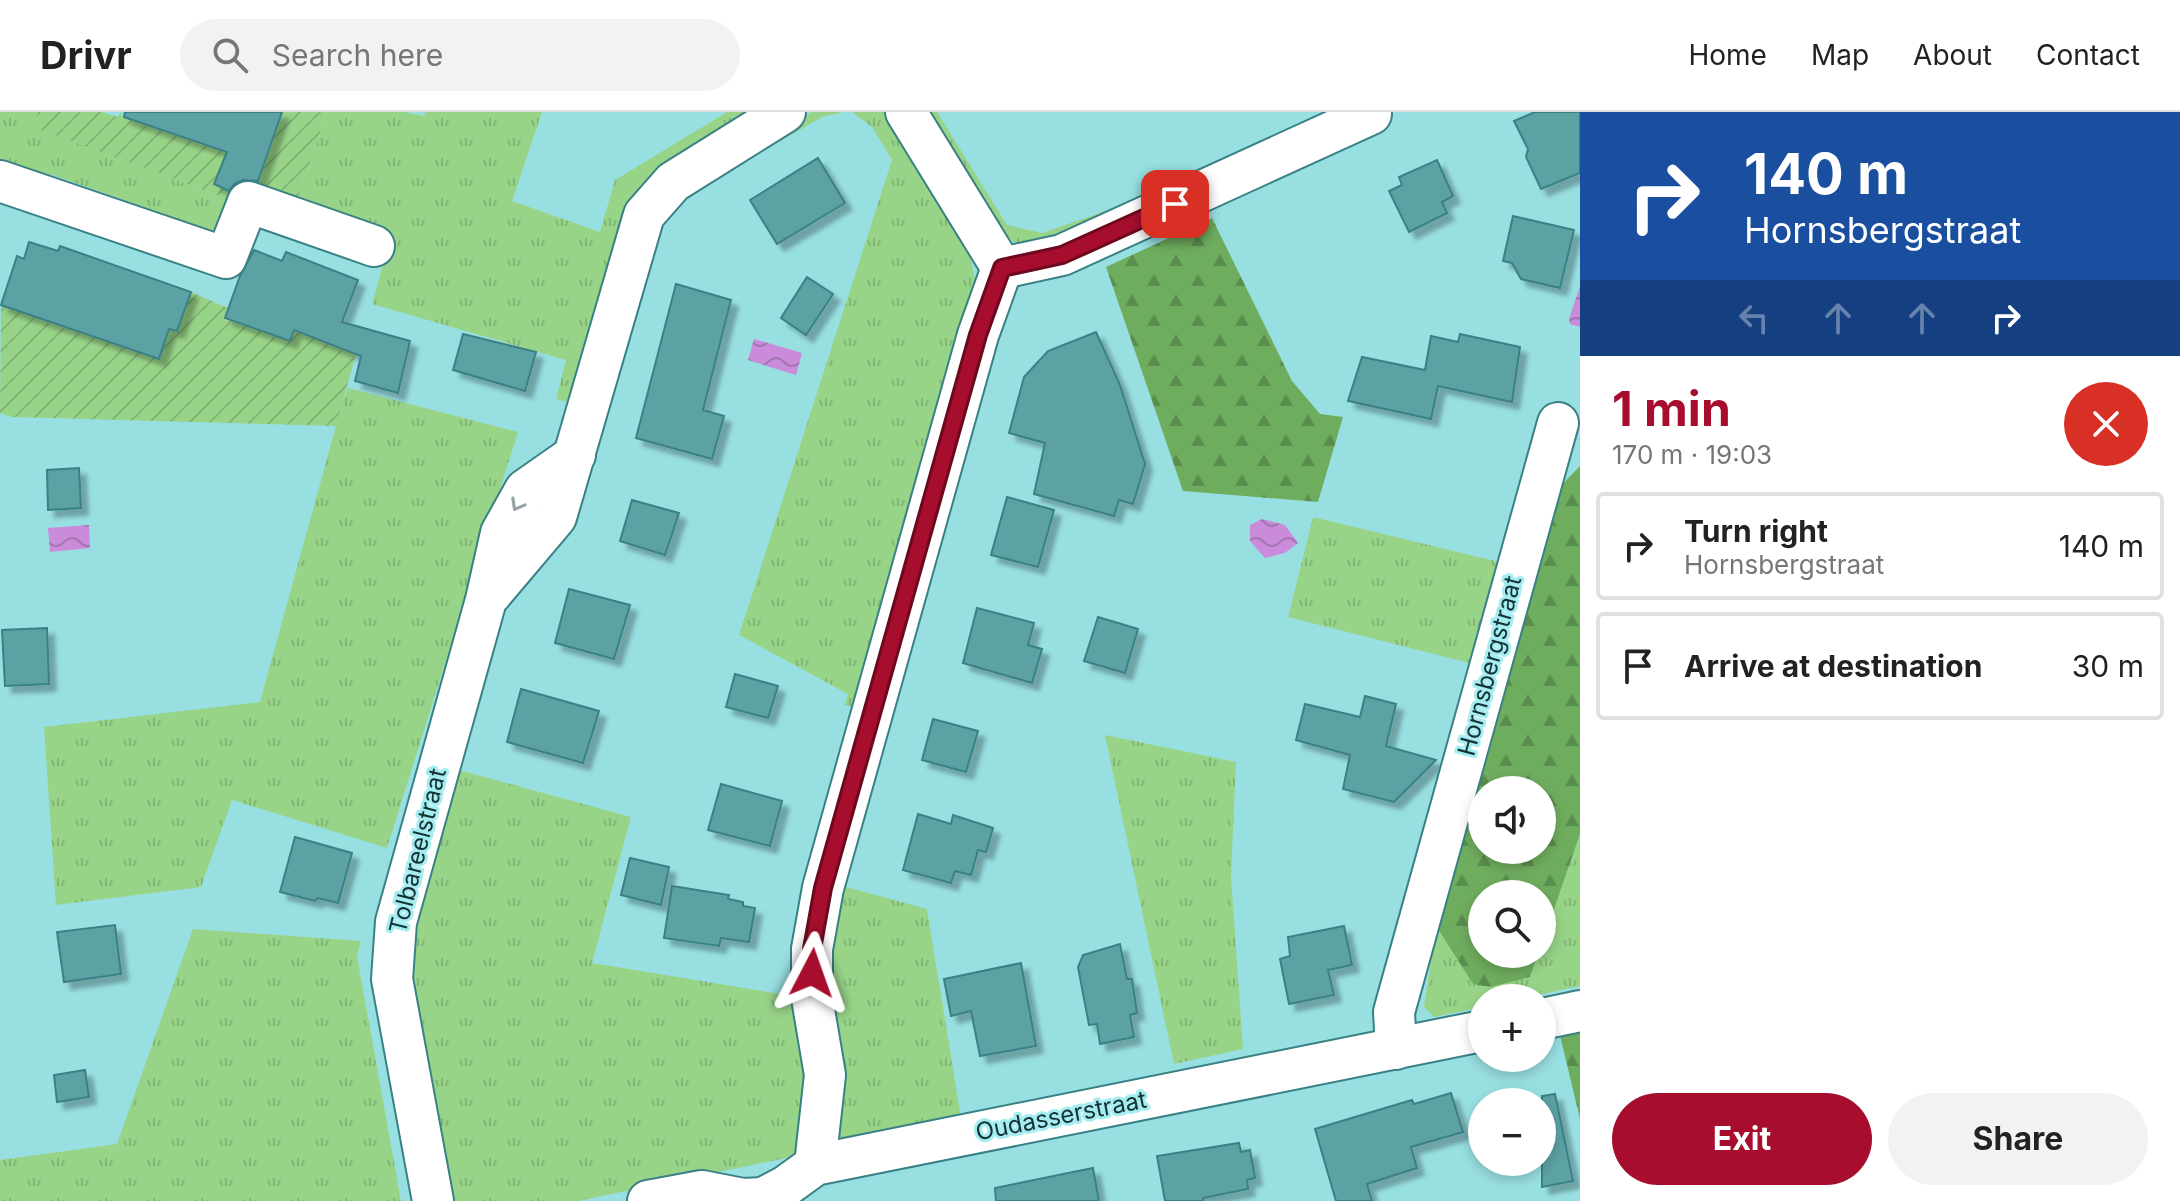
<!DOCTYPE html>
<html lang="en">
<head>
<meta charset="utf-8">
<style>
  :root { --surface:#fff; --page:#f2f2f2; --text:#222; --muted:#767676; --line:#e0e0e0; --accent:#a70e2e }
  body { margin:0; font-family:Inter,sans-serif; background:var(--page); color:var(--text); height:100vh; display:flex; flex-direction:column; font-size:30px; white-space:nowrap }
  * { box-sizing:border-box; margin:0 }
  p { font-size:26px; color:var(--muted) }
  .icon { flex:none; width:44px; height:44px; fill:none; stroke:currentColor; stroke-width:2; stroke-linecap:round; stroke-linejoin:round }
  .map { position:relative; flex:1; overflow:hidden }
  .sheet { display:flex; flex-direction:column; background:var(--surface); width:600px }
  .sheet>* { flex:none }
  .hud { background:#1a4fa0; color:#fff; overflow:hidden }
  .tools { position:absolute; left:1468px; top:664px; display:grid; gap:16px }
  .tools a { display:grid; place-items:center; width:88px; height:88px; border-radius:50%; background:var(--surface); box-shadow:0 4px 12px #0003; font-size:40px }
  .pin { position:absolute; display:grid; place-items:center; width:68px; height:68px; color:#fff; margin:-34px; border-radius:16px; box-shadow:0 4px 12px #0006 }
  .me { position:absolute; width:88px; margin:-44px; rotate:4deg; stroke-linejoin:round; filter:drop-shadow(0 0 6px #0008) }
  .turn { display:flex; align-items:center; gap:28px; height:168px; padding:0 32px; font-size:36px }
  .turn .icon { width:104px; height:104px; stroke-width:2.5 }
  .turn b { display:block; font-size:56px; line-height:68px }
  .lanes { display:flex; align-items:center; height:76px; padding:0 32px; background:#0003; justify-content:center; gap:40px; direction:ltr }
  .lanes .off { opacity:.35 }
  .round { display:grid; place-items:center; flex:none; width:84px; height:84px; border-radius:42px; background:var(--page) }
  .headline { display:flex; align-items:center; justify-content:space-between; height:136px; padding:0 32px }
  h1 { font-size:48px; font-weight:700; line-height:60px; color:var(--accent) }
  .button { display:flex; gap:16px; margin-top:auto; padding:16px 32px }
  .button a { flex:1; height:92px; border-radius:48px; background:var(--accent); color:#fff; font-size:32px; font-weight:700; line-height:92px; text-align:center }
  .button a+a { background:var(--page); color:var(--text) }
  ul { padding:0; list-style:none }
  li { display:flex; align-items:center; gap:24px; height:108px; margin:0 16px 12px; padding:0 16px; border:4px solid var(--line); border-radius:8px }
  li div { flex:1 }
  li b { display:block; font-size:30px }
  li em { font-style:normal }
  header { display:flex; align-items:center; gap:48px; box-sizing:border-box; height:112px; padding:0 40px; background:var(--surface); border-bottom:2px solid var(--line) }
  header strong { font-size:38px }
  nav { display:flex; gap:44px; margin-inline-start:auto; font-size:28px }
  .search { width:560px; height:72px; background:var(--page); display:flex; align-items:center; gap:20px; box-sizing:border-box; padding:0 28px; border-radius:44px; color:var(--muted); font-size:30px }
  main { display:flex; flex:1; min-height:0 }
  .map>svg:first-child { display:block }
  .grass { fill:url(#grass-tufts) }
  .forest { fill:url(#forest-firs); fill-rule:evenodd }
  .garden { fill:url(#garden-furrows) }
  .water { fill:url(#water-waves) }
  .building { fill:#5ba1a4; stroke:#3a8184; stroke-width:2; filter:url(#shadow) }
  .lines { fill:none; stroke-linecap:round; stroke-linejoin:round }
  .minor-casing { stroke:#398184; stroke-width:44 }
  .minor { stroke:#fff; stroke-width:40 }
  .oneway { stroke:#96a3a4 }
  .route-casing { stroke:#6d091e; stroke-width:20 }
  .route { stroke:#a70e2e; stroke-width:14 }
  .labels { text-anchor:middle; stroke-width:6; stroke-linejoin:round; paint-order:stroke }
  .street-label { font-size:24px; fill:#153334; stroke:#a5edf0 }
</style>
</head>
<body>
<header>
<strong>Drivr</strong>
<div class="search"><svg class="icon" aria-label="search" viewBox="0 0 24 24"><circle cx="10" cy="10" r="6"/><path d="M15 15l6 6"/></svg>Search here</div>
<nav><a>Home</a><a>Map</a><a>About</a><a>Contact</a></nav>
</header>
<main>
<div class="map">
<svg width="1580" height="1089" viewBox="0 0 1580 1089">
  <defs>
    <pattern id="grass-tufts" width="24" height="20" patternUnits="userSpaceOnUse" patternTransform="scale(2)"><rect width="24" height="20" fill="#98d488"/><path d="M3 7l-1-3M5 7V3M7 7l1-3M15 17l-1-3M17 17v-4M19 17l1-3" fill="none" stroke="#82b676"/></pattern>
    <pattern id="forest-firs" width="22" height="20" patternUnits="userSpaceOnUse" patternTransform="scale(2)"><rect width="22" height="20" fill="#6fad5e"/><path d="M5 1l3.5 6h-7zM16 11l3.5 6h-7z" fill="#5a8d4e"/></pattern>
    <pattern id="garden-furrows" width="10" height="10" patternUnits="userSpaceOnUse" patternTransform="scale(2)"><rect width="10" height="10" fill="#98d488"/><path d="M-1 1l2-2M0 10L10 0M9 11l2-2" fill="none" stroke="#82b676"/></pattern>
    <pattern id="water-waves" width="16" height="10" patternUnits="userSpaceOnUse" patternTransform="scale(2)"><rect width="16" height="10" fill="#ca8cda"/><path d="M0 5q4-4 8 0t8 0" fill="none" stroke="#a373b2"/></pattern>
    <filter id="shadow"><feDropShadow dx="7" dy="7" stdDeviation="2" flood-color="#0004"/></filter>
  </defs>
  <rect width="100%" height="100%" fill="#98dfe2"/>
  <!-- grass -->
  <g class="grass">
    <polygon points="0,0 38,0 34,15 239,91 219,121 50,62 45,75 0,61"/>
    <polygon points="327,0 405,0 424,4 425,0 542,0 512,89 600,120 615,68 727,0 760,0 647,70 573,291 556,287 566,248 372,192 390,127 295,94"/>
    <polygon points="812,0 843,0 822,5 779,30 774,23"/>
    <polygon points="852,0 890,0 967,130 975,167 973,189 860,596 845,593 848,582 739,523 892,48 872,15"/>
    <polygon points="923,0 937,0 1007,113 1042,121 1183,72 1032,134 1015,130 993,116"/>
    <polygon points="348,276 518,320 387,736 232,688 201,775 56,793 44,615 260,590 342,292"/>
    <polygon points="1313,405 1499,450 1469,551 1288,505"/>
    <polygon points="1105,623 1236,650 1231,764 1243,937 1174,952"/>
    <path d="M452,656L631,705L592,851L780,882H797C804,928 820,1006 791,1045L578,1089H455L452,1086L403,853Z"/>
    <polygon points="1580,722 1580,874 1524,886 1482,886 1482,895 1434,905 1424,895 1436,814 1473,872 1530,865 1538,842 1542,842 1542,832"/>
    <polygon points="839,773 927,797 962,1012 832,1033 823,883"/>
    <polygon points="193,817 361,829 357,844 401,1089 0,1089 0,1048 117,1032"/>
  </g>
  <!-- forest -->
  <g class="forest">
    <polygon points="1212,106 1292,269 1320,302 1343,305 1318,390 1183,379 1106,155"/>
    <path d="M1580,354V722L1542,832V782H1482V842H1538L1530,865L1490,875L1473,872L1436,814L1547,388ZM1482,678H1542V738H1482Z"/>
    <polygon points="1580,915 1580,1007 1559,919"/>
  </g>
  <!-- garden -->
  <g class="garden">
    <polygon points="38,0 102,0 117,5 122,0 121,4 214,36 266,45 282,0 327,0 295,94 239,91 33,15"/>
    <polygon points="191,180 228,196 225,206 290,229 294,218 329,232 357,238 336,314 12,305 0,301 1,193 158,247 169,217 177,219"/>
  </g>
  <!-- water -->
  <g class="water">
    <polygon points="1580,174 1580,215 1570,212 1569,207"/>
    <polygon points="754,227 802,241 796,263 748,248"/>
    <polygon points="1262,407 1285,413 1298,431 1285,441 1265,446 1250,429 1250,413"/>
    <polygon points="89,413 90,436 50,440 48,416"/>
  </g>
  <!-- building -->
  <g class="building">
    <polygon points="125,0 282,0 258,69 243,68 234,72 229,79 214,72 227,40 124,5"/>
    <polygon points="1535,0 1580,0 1580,61 1541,77 1526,45 1528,37 1514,9"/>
    <polygon points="818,46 845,91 777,132 750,88"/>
    <polygon points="1437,48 1453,84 1442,90 1447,101 1409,120 1389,79 1402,73 1399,65"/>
    <polygon points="1513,104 1574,118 1560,176 1521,167 1512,151 1503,149"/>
    <polygon points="29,130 58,139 60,134 191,180 177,219 169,217 159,247 1,193 17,144 24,147"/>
    <polygon points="254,138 282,149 286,140 358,168 342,210 410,229 398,281 355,269 361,244 294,218 290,229 225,206 240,164"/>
    <polygon points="807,165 833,182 806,223 781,206"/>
    <polygon points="676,172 731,188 703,298 724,304 712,347 636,326"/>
    <polygon points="1096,220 1120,273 1145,352 1133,392 1119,388 1114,404 1034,382 1045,331 1009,321 1024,265 1048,239"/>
    <polygon points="463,222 536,240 525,279 453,258"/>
    <polygon points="1460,222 1520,235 1512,290 1438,274 1431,307 1348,289 1362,245 1425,258 1431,224 1458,230"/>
    <polygon points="79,356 81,396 48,398 47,358"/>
    <polygon points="1007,385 1054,398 1038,455 991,443"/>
    <polygon points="632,388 679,401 665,443 620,429"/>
    <polygon points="569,477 630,493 614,547 555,531"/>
    <polygon points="977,496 1034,511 1028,533 1042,537 1032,571 963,551"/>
    <polygon points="1098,505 1138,517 1125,561 1084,549"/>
    <polygon points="47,516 49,572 5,574 2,518"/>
    <polygon points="735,562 778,574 768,606 726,595"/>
    <polygon points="521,577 599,599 583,651 507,630"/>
    <polygon points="1365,584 1396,592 1386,634 1436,648 1394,690 1343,677 1350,643 1296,628 1305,592 1360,605"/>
    <polygon points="933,607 978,619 966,660 922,648"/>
    <polygon points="721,672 782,689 770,734 708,718"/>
    <polygon points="918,702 951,712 953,703 993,716 986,740 978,738 971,763 955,759 951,771 903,758"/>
    <polygon points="295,725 352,741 338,791 318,786 315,789 280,780"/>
    <polygon points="630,746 669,755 661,793 621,783"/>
    <polygon points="672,774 729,783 728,787 743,790 743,794 755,796 749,830 721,826 719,834 664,826"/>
    <polygon points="115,813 121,862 64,870 57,820"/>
    <polygon points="1344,814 1352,853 1328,858 1334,883 1289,892 1280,847 1290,844 1288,825"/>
    <polygon points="1120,832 1127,867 1132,867 1137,901 1130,903 1134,925 1100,932 1097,912 1089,913 1078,855 1083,843"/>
    <polygon points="1021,851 1036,934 980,944 971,899 951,904 944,867"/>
    <polygon points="85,958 89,985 57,990 54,963"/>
    <polygon points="1451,981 1463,1020 1411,1035 1417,1056 1367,1072 1372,1089 1336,1089 1315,1017 1412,988 1414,992"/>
    <polygon points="1555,982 1573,1069 1542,1075 1542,984"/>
    <polygon points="1239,1031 1241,1040 1250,1038 1255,1066 1247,1068 1248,1077 1203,1086 1203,1089 1165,1089 1157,1044"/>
    <polygon points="1093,1056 1099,1089 996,1089 995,1076"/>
  </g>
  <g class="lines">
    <defs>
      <g id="minor">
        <polyline points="906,0 1002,156"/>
        <polyline points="0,69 226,146 248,90 374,134"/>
        <polyline points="1002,156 1062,143 1371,2"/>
        <polyline points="491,482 556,405 644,103 673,70 785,0"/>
        <polyline points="1542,907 1580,899"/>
        <polyline points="1396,937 1394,900 1558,311"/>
        <polyline points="815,1053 825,963 812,886 812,837 823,776 978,223 1002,156"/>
        <polyline points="433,1089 392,867 396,810 486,488 501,421 525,378 575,343"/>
        <polyline points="648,1089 702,1079 743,1087 763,1086 786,1074 815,1053 1482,919"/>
      </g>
    </defs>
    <!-- minor casing -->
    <use href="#minor" class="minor-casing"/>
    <!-- minor -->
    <use href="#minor" class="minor"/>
  </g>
  <!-- one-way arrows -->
  <defs><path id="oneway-chevron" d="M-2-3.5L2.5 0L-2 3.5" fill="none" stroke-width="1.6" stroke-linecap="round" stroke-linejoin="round" transform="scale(2)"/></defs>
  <use class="oneway" href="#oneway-chevron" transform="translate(517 393) rotate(119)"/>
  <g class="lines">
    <defs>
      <polyline id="route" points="812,861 812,837 823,776 978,223 1002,156 1062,143 1175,92"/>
    </defs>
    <!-- route casing -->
    <use href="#route" class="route-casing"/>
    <!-- route -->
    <use href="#route" class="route"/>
  </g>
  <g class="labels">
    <!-- street labels -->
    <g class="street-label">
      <text transform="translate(1490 554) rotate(-75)" y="8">Hornsbergstraat</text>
      <text transform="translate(418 739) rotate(-76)" y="8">Tolbareelstraat</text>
      <text transform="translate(1061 1004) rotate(-11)" y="8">Oudasserstraat</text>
    </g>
  </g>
</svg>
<div class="tools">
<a><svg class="icon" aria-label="sound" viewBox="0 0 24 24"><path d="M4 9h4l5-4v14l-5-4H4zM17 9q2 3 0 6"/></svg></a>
<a><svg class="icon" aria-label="search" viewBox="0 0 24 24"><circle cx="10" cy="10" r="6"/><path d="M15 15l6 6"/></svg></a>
<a>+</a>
<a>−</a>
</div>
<div class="pin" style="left:1175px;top:92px;background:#d93025"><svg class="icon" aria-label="arrive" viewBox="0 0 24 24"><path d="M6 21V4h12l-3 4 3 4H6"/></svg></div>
<svg class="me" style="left:812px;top:861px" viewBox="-20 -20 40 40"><path d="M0-17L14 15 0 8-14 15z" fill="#a70e2e" stroke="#fff" stroke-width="4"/></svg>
</div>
<section class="sheet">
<div class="hud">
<div class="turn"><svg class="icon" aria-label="right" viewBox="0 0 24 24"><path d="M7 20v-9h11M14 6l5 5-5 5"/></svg><div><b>140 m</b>Hornsbergstraat</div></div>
<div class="lanes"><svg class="icon off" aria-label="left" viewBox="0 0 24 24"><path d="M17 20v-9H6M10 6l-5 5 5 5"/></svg><svg class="icon off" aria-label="ahead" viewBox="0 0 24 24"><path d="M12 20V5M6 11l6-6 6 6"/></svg><svg class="icon off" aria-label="ahead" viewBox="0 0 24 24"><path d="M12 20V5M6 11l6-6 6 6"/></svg><svg class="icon" aria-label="right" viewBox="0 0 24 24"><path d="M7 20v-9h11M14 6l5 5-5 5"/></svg></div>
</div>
<div class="headline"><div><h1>1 min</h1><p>170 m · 19:03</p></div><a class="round" style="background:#d93025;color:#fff"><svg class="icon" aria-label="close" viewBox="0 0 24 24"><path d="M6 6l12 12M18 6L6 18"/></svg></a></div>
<ul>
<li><svg class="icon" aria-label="right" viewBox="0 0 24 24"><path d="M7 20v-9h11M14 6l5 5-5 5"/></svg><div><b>Turn right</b><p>Hornsbergstraat</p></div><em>140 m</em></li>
<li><svg class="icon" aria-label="arrive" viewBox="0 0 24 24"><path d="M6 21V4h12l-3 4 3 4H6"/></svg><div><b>Arrive at destination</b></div><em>30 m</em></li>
</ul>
<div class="button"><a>Exit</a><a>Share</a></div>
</section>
</main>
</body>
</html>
